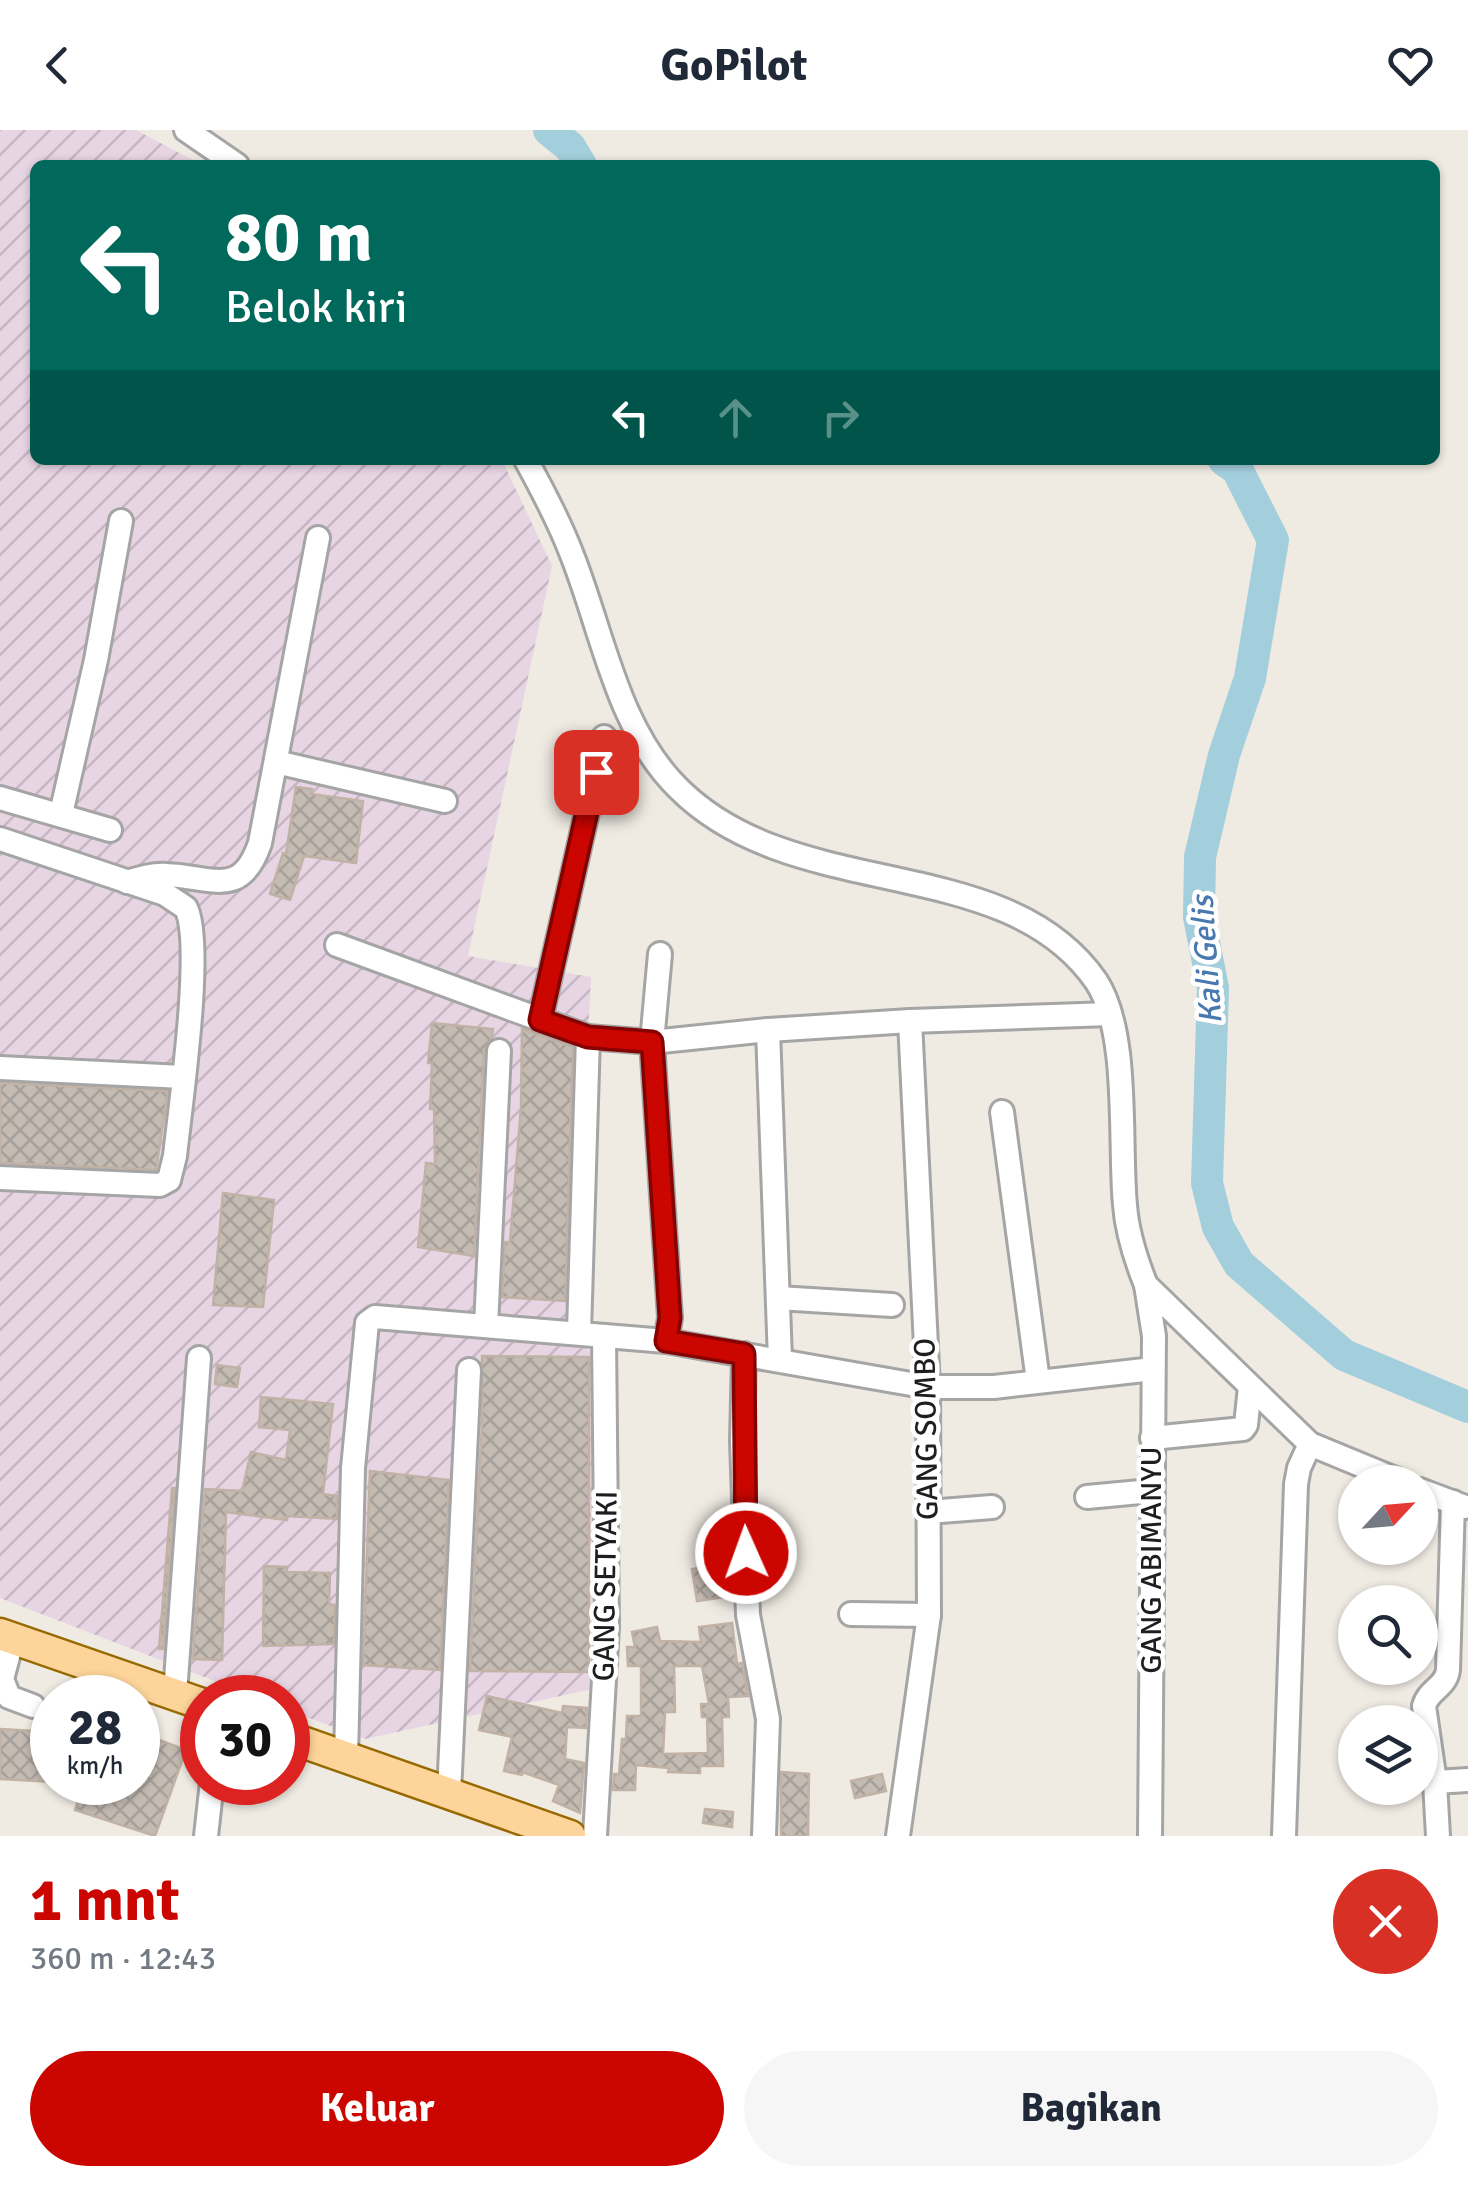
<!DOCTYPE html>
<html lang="id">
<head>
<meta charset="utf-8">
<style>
  :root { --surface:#fff; --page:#f6f6f7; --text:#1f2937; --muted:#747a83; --accent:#cb0500 }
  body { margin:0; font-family:Signika,sans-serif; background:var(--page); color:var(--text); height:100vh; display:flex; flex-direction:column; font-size:38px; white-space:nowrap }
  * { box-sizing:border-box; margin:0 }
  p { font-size:32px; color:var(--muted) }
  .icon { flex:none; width:55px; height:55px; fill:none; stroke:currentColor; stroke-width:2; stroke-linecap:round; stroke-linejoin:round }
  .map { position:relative; height:1706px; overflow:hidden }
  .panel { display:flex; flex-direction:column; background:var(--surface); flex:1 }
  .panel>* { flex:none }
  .hud { position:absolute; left:30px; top:30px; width:1410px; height:305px; border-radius:15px; box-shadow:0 2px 8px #0004; background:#00695c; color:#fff; overflow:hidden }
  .needle { width:65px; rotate:64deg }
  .tools { position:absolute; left:1338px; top:1335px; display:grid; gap:20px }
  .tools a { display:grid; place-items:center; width:100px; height:100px; border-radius:50%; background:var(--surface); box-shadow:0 2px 8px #0004; font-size:50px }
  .speed { position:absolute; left:30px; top:1545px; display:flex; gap:20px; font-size:50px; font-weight:700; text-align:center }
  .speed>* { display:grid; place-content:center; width:130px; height:130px; border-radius:50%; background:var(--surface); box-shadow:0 2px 8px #0004; line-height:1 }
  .speed small { font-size:25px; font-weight:400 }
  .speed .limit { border:15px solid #d22; background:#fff; color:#111 }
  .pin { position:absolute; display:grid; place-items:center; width:85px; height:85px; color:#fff; margin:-42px; border-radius:20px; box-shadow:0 5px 15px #0006 }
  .me { position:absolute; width:110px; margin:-55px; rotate:358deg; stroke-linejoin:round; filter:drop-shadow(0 0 8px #0008) }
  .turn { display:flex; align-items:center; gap:35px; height:210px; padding:0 30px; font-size:45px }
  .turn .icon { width:130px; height:130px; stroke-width:2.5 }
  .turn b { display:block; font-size:70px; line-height:85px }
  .lanes { display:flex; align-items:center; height:95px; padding:0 30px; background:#0003; justify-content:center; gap:50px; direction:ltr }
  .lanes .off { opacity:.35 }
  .round { display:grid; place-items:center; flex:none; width:105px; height:105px; border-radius:52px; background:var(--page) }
  .summary { display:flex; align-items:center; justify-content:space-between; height:170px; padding:0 30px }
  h1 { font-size:60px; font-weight:700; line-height:75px; color:var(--accent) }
  .primary-button { display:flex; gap:20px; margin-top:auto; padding:20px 30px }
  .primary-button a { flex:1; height:115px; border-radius:60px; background:var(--accent); color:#fff; font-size:40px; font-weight:700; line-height:115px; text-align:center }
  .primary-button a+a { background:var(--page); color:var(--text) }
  header { display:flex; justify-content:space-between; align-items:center; height:130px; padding:0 30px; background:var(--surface); font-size:45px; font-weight:700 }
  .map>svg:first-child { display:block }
  .industrial { fill:url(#industrial-furrows) }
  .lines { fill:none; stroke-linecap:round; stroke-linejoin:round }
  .river { stroke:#a3cfdd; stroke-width:32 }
  .building { fill:url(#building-cross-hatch); stroke:#c1b2a5; stroke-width:2.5; fill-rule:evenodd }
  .minor-casing { stroke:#a5a5a5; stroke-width:28 }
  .major-casing { stroke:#976900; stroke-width:35 }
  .minor { stroke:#fff; stroke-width:22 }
  .major { stroke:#fdd59a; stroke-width:30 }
  .route-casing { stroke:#840300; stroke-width:25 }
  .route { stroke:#cb0500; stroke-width:18 }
  .labels { text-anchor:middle; stroke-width:9; stroke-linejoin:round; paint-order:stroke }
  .street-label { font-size:30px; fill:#1e1e1e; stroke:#fff }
  .water-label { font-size:32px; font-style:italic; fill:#4879af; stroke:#fff }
</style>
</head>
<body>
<header><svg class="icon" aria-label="back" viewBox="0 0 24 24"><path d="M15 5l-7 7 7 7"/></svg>GoPilot<svg class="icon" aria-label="heart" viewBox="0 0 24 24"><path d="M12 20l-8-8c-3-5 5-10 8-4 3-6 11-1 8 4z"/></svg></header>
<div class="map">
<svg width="1468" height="1706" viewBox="0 0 1468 1706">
  <defs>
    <pattern id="industrial-furrows" width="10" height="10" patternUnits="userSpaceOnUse" patternTransform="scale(2.5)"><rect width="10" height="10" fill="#e8d5e4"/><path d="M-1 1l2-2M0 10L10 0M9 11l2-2" fill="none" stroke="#c7b6c3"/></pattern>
    <pattern id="building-cross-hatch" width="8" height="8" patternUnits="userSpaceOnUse" patternTransform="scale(2.5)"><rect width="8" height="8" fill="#c4bbb3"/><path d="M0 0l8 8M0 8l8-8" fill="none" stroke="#a8a09a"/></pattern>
  </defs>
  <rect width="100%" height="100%" fill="#efebe3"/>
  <!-- industrial -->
  <polygon class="industrial" points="0,0 136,0 202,35 35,35 35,330 502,330 552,436 468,826 591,847 573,1201 615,1253 597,1558 365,1609 288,1580 288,1568 256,1567 0,1468"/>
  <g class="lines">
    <!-- river -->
    <g class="river">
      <polyline points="549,0 570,17 581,35"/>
      <polyline points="1224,330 1237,339 1273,410 1250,548 1224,625 1200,727 1199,787 1213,858 1207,1053 1218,1097 1239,1134 1344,1225 1468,1277"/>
    </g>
  </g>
  <!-- building -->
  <g class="building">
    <polygon points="296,657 312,659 311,664 363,671 356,733 304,726 290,770 270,764 283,723 286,724"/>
    <polygon points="432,893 493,899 492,908 484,920 474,1126 418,1117 426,1033 435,1034 434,979 430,979 432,933 428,933"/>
    <polygon points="522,899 573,917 565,1171 502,1167 505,1112 510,1112 521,977"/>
    <polygon points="0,953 168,961 156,1040 0,1033"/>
    <polygon points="223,1063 274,1070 263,1177 213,1175"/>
    <polygon points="482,1226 589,1227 589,1542 470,1541 482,1293"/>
    <polygon points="217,1235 240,1238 237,1257 215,1254"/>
    <polygon points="261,1267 333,1274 323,1364 337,1366 337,1389 287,1386 287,1390 226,1382 222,1530 193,1529 205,1359 242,1361 251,1322 286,1330 290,1300 259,1297"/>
    <polygon points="370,1341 449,1350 440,1540 363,1535"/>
    <polygon points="172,1358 175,1358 163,1519 159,1519"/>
    <polygon points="720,1435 725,1467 697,1471 692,1439"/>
    <polygon points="264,1436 287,1437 287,1442 330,1443 329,1474 335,1475 334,1514 263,1516"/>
    <path d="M732,1493L737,1534L742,1533L748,1566L728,1567L729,1587H722L723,1636H700V1643L668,1642L669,1638L636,1635L635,1660H613L614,1644H619L622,1609H626L627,1586H641V1536H628L627,1517H635L632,1502L657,1497L660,1511L701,1512L699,1497ZM674,1536H702L709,1574H701L702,1587H707L708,1623L663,1624L665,1582H675Z"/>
    <polygon points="487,1566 562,1583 563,1576 587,1578 586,1598 567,1597 565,1629 584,1633 580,1683 553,1671 559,1655 522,1642 522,1645 504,1641 512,1607 479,1600"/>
    <polygon points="0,1599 52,1602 52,1652 0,1649"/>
    <polygon points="138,1602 186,1620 155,1706 75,1680 84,1652 138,1652"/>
    <polygon points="781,1642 809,1644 808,1706 781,1706"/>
    <polygon points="882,1644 886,1661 855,1668 851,1651"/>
    <polygon points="705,1679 733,1682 732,1697 703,1693"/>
  </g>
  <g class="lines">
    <defs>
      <g id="minor">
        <polyline points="186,0 237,35"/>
        <path d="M526,330C543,361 560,393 572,425C603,503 617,598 678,658C794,775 1005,720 1096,851C1130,902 1119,1014 1125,1075C1127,1103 1136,1130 1146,1155L1310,1314L1402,1352"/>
        <polyline points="276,632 445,671"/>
        <polyline points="0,668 110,700"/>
        <polyline points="61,684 96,530 121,391"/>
        <path d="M0,709L165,764L186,778C204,815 180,978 175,1026L169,1050L160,1055L0,1048"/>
        <path d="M127,752C140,748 153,744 167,745C213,747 241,769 260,713L318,408"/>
        <polyline points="337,815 588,907 652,912 660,824"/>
        <polyline points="540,890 604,607"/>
        <polyline points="768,900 780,1230"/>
        <polyline points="0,938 183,947"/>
        <polyline points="1002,982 1038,1251"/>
        <polyline points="1146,1155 1154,1206 1150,1706"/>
        <polyline points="778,1168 892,1175"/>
        <polyline points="486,1196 499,921"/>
        <polyline points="579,1202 588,907"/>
        <polyline points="666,1211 928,1257 994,1257 1153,1239"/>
        <polyline points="744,1224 742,1311 748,1485 768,1589 764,1706"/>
        <polyline points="1152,1308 1243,1299 1246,1295 1250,1257"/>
        <polyline points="1420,1360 1465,1377"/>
        <polyline points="1087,1367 1151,1361"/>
        <polyline points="928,1382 992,1377"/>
        <polyline points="851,1484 929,1485"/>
        <polyline points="13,1508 2,1549 9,1567 33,1576"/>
        <polyline points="175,1564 199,1228"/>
        <polyline points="346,1627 353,1338 367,1193 375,1187 666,1211 670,1188 652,912 768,900 910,891 1110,884"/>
        <polyline points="1435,1652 1468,1650"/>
        <polyline points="449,1663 469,1240"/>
        <polyline points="206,1706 212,1652"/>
        <polyline points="595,1706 607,1497 604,1206"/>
        <polyline points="898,1706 929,1485 928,1257 910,891"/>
        <polyline points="1284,1706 1296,1354 1299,1338 1310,1314"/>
        <path d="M1438,1706L1435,1652L1424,1576C1428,1560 1446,1557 1448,1540L1453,1372"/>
      </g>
      <g id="major">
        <polyline points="0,1504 202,1574"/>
        <polyline points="288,1607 570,1706"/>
      </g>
    </defs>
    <!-- minor casing -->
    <use href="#minor" class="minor-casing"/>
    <!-- major casing -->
    <use href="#major" class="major-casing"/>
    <!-- minor -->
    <use href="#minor" class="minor"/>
    <!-- major -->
    <use href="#major" class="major"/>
  </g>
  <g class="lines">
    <defs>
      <polyline id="route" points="596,642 540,890 588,907 652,912 670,1188 666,1211 744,1224 746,1423"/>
    </defs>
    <!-- route casing -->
    <use href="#route" class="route-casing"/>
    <!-- route -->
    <use href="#route" class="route"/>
  </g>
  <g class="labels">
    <!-- street labels -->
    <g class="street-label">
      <text transform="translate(926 1299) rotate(-91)" y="10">GANG SOMBO</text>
      <text transform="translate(1151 1430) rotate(-90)" y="10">GANG ABIMANYU</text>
      <text transform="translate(605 1456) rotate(-89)" y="10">GANG SETYAKI</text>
    </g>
    <!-- water labels -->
    <g class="water-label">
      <text transform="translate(1206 830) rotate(-94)" y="11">Kali Gelis</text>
    </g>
  </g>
</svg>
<div class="tools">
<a><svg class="needle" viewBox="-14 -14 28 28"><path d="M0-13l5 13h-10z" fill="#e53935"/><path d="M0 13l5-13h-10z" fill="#747a83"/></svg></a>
<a><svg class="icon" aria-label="search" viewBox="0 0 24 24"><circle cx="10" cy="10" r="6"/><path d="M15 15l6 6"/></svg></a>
<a><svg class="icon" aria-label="layers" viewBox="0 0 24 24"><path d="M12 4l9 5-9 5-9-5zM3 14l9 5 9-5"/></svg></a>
</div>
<div class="speed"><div>28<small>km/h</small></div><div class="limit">30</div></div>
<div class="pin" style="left:596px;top:642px;background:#d93025"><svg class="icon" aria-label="arrive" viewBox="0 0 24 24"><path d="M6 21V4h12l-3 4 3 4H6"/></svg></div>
<svg class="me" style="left:746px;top:1423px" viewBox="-20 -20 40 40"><circle r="17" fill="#cb0500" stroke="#fff" stroke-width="3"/><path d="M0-11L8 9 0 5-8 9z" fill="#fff"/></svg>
<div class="hud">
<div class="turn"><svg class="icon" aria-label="left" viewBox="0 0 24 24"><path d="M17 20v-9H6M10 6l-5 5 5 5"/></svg><div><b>80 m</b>Belok kiri</div></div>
<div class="lanes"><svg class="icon" aria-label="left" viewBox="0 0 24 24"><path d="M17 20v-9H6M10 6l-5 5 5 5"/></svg><svg class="icon off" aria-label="ahead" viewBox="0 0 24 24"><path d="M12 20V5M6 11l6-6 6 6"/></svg><svg class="icon off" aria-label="right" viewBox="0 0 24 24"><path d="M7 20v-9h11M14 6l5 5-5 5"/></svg></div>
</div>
</div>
<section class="panel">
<div class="summary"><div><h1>1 mnt</h1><p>360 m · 12:43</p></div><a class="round" style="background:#d93025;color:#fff"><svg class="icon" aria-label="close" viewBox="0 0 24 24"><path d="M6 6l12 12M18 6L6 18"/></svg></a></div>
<div class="primary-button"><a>Keluar</a><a>Bagikan</a></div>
</section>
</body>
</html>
